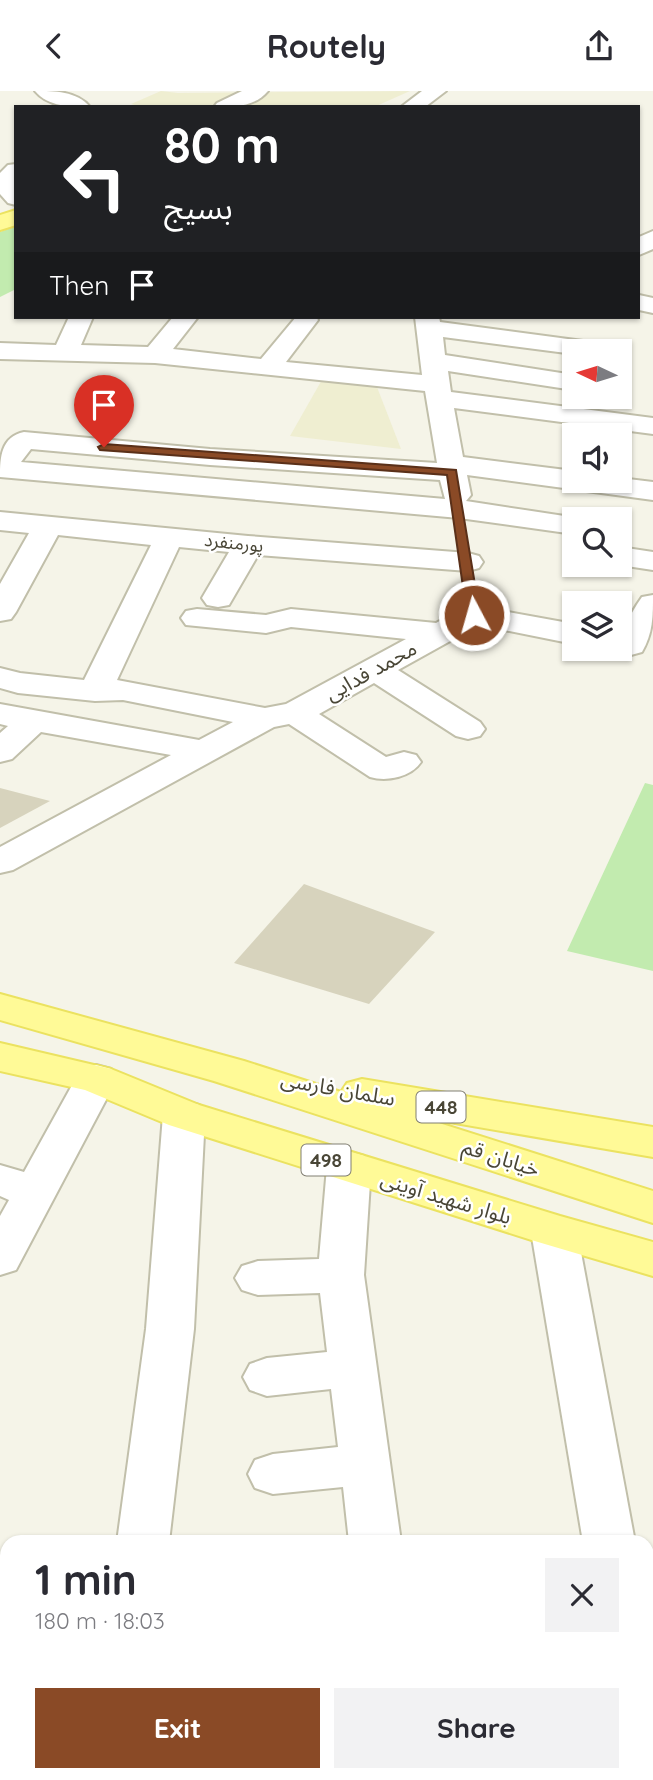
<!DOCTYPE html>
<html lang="en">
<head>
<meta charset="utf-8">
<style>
  :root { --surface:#fff; --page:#f2f2f3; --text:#2b2b33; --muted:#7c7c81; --accent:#8a4a26 }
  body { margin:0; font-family:Quicksand,"Noto Sans Arabic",sans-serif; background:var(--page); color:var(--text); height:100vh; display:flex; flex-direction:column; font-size:26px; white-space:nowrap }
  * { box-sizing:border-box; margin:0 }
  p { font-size:23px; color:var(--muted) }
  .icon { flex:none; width:38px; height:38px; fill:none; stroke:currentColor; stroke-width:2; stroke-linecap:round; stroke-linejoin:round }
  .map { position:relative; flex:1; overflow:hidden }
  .sheet { position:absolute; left:0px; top:1444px; width:654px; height:247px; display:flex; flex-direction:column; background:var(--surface); border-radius:21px 21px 0 0; box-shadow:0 2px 5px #0004 }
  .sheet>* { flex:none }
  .top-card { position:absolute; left:14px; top:14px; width:626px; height:214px; border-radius:0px; box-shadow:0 2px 5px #0004; background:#202124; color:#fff; overflow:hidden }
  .needle { width:46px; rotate:274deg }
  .tools { position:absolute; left:562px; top:248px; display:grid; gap:14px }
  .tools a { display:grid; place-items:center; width:70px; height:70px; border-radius:0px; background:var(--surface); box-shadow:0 2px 5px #0004; font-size:35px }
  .pin { position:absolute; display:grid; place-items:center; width:60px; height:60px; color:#fff; margin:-72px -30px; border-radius:50% 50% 50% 0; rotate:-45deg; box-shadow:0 0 7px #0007 }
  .pin .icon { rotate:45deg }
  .me { position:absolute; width:77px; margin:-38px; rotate:354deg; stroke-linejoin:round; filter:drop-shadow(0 0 5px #0008) }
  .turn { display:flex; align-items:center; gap:24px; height:147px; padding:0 35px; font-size:32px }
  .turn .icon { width:91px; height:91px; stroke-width:2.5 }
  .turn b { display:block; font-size:49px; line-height:60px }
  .then { display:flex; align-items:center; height:66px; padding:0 35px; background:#0003; gap:14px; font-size:26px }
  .round { display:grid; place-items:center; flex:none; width:74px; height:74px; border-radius:0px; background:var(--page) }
  .headline { display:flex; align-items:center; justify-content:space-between; height:119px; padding:0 35px }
  h1 { font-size:42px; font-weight:800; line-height:52px }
  .button { display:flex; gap:14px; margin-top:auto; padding:14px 35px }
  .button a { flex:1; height:80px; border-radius:0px; background:var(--accent); color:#fff; font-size:28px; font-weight:800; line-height:80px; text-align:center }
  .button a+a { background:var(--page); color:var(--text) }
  header { display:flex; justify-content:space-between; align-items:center; height:91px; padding:0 35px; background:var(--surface); font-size:32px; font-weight:800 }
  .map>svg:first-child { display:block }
  .education { fill:#efeed1 }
  .green { fill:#c2ebaf }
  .building { fill:#d7d3bd }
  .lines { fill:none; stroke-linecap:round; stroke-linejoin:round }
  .minor-casing { stroke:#c1bfaa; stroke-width:4 }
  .major-casing { stroke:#ebe260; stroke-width:4 }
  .minor { fill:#fff; fill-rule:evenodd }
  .major { fill:#fffa97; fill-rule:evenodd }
  .route { fill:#8a4a26; stroke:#5a3019; stroke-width:2 }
  .labels { text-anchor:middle; stroke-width:5; stroke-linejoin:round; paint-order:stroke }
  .far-street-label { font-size:18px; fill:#494636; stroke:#fff }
  .shield { fill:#fff; stroke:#807e72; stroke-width:2 }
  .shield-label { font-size:19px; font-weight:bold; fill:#494636 }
  .street-label { font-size:21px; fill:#494636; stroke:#fff }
</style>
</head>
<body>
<header><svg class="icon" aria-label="back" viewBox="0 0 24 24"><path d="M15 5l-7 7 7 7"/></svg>Routely<svg class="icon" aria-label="share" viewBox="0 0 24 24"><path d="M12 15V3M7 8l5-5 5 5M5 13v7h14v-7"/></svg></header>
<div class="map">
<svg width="653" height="1689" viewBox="0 0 653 1689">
  <rect width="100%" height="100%" fill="#f5f4e8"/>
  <!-- education -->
  <g class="education">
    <polygon points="161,0 178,2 410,0 374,16 142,16 131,13"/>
    <polygon points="323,287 377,296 401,358 290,345"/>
  </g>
  <!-- green -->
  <g class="green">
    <polygon points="16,135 16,198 0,206 0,141"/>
    <polygon points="645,692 653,694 653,880 567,860"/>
  </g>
  <!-- building -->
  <g class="building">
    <polygon points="0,697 50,710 0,737"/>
    <polygon points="304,793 435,841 369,913 234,872"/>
  </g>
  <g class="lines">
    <defs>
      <g id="minor">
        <path d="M35,0C54,0 77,0 90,16C71,16 48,16 35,0Z"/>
        <path d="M242,0H268C255,16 233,16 214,16L217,12Z"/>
        <polygon points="422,0 446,0 425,16 401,16"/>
        <polygon points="16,73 16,114 8,112 0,103 0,82 8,74"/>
        <polygon points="653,140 653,158 639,164 639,146"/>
        <polygon points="639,204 653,207 653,222 639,219"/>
        <path d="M69,226H93L81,254L148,256L173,226H198L173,258L261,268L296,226H316L318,229L286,271L422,284L415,226H439L440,231L583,250L587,255L583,260L574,263L443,246L445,264L574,284V296L567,298L448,280L451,301L653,327V343L454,317L463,366L574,380V390H620V387L653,391V409L467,384L471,404L466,410L584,428L574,429V443L459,427L0,386C0,366 1,346 24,341L210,358L437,372L425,300L155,272L0,268V252L56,254ZM31,358L210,374L440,389L445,408L21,371Z"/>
        <path d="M0,421L248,445L468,462L479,465L483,471L479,477L468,480L258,464L229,514L218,516L207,514L202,507L229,461L179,456L117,589L265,617L286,613L406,548L291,536L266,542L186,534L181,527L186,520L197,518L266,524L291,518L436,532L463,517L474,515L574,533V553L479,534L398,579L480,631L485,638L480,645L468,648L456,645L374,592L319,623L386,666L404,661L416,664L421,671C411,686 387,691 370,686L289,633L274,636L13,779L0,782V756L171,664L41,641L12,668L0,671V642L8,635L0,633V613L199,649L233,631L123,609L95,610L18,602L0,597V577L20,582L84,589L151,454L58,444L16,521L11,528L0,530V493L29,442L0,439Z"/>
        <polygon points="620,456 653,461 653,479 620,474"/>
        <path d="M653,504C653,525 653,542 642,561L631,564L620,561C619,544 630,523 642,506Z"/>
        <polygon points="96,974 111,978 117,988 16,1179 0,1184 0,1125 9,1109 0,1105 0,1074 24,1081 81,978"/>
        <polygon points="184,1010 199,1014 205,1024 194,1238 169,1451 117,1451 146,1238 163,1024 169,1014"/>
        <polygon points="349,1061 364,1065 371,1076 364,1184 401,1451 349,1451 343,1396 273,1403 255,1397 248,1383 255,1369 273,1363 338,1356 331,1298 267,1305 250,1299 243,1286 250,1273 267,1267 327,1261 320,1202 258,1204 242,1199 235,1187 242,1175 258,1170 319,1168 327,1076 334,1065"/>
        <polygon points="554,1124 570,1129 577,1140 635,1451 583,1451 531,1140 538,1129"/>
        <polygon points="0,1493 7,1495 7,1541 0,1539"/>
        <polygon points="0,1603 7,1605 7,1655 0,1653"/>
        <polygon points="648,1642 653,1644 653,1689 622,1689 622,1684 648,1684"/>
        <polygon points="69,1684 127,1684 125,1689 67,1689"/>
        <polygon points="365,1684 422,1684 423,1689 365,1689"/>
      </g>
      <g id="major">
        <polygon points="16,119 16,134 0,139 0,124"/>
        <polygon points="0,903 244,970 341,1001 347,992 362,988 653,1036 653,1066 420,1026 653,1100 653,1132 214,990 0,929"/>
        <polygon points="0,952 111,978 199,1014 560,1125 653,1151 653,1185 538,1151 169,1034 85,999 0,980"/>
      </g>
    </defs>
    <!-- minor casing -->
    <use href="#minor" class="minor-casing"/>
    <!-- major casing -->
    <use href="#major" class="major-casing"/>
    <!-- minor -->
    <use href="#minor" class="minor"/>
    <!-- major -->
    <use href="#major" class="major"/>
  </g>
  <!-- route -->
  <polygon class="route" points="104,353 456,379 480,524 474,527 467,524 447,384 100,359 98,356"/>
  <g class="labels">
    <!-- far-street labels -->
    <g class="far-street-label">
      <text transform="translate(234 452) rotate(6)" y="6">پورمنفرد</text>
    </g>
    <!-- shield labels -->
    <g class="shield">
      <rect x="416.5" y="1000.5" width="49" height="31" rx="5"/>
      <rect x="301.5" y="1053.5" width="49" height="31" rx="5"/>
    </g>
    <g class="shield-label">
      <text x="441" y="1023">448</text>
      <text x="326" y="1076">498</text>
    </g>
    <!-- street labels -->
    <g class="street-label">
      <text transform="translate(371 580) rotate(-29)" y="7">محمد فدایی</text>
      <text transform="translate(338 998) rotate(10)" y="7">سلمان فارسی</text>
      <text transform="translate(501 1067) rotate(18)" y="7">خیابان قم</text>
      <text transform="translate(446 1107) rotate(17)" y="7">بلوار شهید آوینی</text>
    </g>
  </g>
</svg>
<div class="tools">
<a><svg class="needle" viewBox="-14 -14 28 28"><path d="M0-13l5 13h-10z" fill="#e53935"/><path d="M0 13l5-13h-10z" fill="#7c7c81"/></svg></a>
<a><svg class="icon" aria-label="sound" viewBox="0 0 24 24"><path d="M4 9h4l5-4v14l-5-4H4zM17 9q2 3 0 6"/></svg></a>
<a><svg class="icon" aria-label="search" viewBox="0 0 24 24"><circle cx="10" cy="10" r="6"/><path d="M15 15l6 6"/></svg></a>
<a><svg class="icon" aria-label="layers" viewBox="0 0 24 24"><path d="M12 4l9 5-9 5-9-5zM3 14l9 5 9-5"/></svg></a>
</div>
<div class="pin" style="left:104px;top:356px;background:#d93025"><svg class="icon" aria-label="arrive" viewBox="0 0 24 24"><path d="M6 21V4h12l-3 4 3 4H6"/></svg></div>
<svg class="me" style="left:474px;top:524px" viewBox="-20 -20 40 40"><circle r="17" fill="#8a4a26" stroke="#fff" stroke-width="3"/><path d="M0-11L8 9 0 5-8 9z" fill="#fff"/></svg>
<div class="top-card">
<div class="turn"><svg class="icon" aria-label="left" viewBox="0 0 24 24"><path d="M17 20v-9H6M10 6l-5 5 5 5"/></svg><div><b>80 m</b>بسیج</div></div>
<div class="then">Then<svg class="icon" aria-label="arrive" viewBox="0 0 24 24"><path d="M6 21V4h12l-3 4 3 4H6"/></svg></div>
</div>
<section class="sheet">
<div class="headline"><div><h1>1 min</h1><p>180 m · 18:03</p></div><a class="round"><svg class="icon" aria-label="close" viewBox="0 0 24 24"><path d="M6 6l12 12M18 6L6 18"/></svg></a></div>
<div class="button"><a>Exit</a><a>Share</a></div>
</section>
</div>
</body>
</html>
